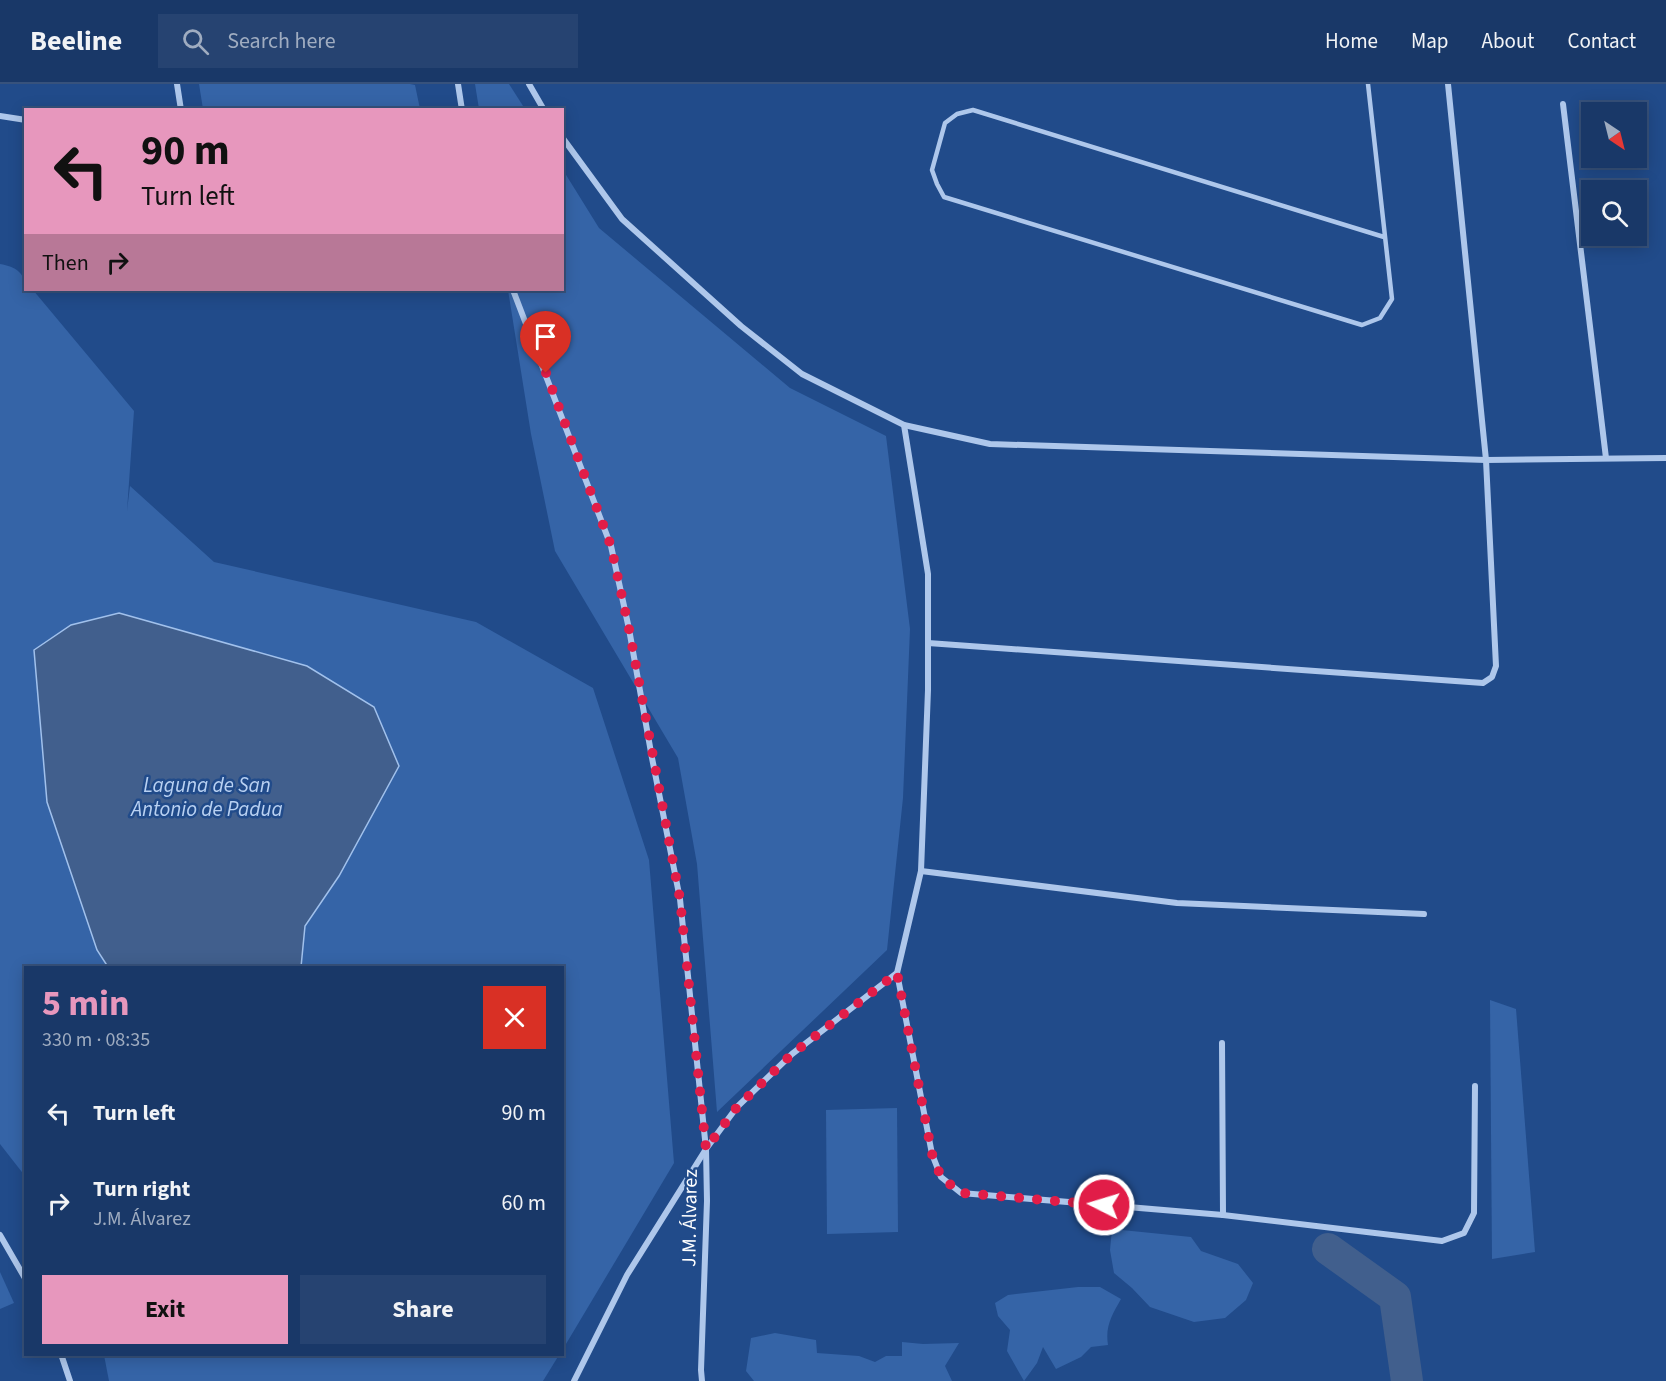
<!DOCTYPE html>
<html lang="en">
<head>
<meta charset="utf-8">
<style>
  :root { --surface:#193868; --page:#264371; --text:#f1f3f6; --muted:#9facc0; --line:#37527c; --accent:#e797bd }
  body { margin:0; font-family:"Source Sans 3",sans-serif; background:var(--page); color:var(--text); height:100vh; display:flex; flex-direction:column; font-size:22px; white-space:nowrap }
  * { box-sizing:border-box; margin:0 }
  p { font-size:20px; color:var(--muted) }
  .icon { flex:none; width:33px; height:33px; fill:none; stroke:currentColor; stroke-width:2; stroke-linecap:round; stroke-linejoin:round }
  .map { position:relative; flex:1; overflow:hidden }
  .sheet { position:absolute; left:24px; top:882px; width:540px; height:390px; display:flex; flex-direction:column; background:var(--surface); border-radius:0px; box-shadow:0 3px 15px #0003,0 0 0 2px var(--line) }
  .sheet>* { flex:none }
  .top-card { position:absolute; left:24px; top:24px; width:540px; height:183px; border-radius:0px; box-shadow:0 3px 15px #0003,0 0 0 2px var(--line); background:#e797bd; color:#111; overflow:hidden }
  .needle { width:39px; rotate:145deg }
  .fabs { position:absolute; left:1581px; top:18px; display:grid; gap:12px }
  .fabs a { display:grid; place-items:center; width:66px; height:66px; border-radius:0px; background:var(--surface); box-shadow:0 3px 15px #0003,0 0 0 2px var(--line); font-size:30px }
  .pin { position:absolute; display:grid; place-items:center; width:51px; height:51px; color:#fff; margin:-62px -26px; border-radius:50% 50% 50% 0; rotate:-45deg; box-shadow:0 0 6px #0007 }
  .pin .icon { rotate:45deg }
  .me { position:absolute; width:66px; margin:-33px; rotate:275deg; stroke-linejoin:round; filter:drop-shadow(0 0 4px #0008) }
  .turn { display:flex; align-items:center; gap:21px; height:126px; padding:0 18px; font-size:27px }
  .turn .icon { width:78px; height:78px; stroke-width:2.5 }
  .turn b { display:block; font-size:42px; line-height:51px }
  .then { display:flex; align-items:center; height:57px; padding:0 18px; background:#0003; gap:12px; font-size:22px }
  .round { display:grid; place-items:center; flex:none; width:63px; height:63px; border-radius:0px; background:var(--page) }
  .summary { display:flex; align-items:center; justify-content:space-between; height:102px; padding:0 18px }
  h1 { font-size:36px; font-weight:700; line-height:45px; color:var(--accent) }
  .button { display:flex; gap:12px; margin-top:auto; padding:12px 18px }
  .button a { flex:1; height:69px; border-radius:0px; background:var(--accent); color:#111; font-size:24px; font-weight:700; line-height:69px; text-align:center }
  .button a+a { background:var(--page); color:var(--text) }
  ul { padding:0; list-style:none }
  li { display:flex; align-items:center; gap:18px; height:90px; padding:0 18px }
  li div { flex:1 }
  li b { display:block; font-size:22px }
  li em { font-style:normal }
  header { display:flex; align-items:center; gap:36px; box-sizing:border-box; height:84px; padding:0 30px; background:var(--surface); border-bottom:2px solid var(--line) }
  header strong { font-size:28px }
  nav { display:flex; gap:33px; margin-inline-start:auto; font-size:21px }
  .search { width:420px; height:54px; background:var(--page); display:flex; align-items:center; gap:15px; box-sizing:border-box; padding:0 21px; border-radius:0px; color:var(--muted); font-size:22px }
  .map>svg:first-child { display:block }
  .green { fill:#3564a7 }
  .water { fill:#415f8d; stroke:#a1c1ec; stroke-width:1.5 }
  .lines { fill:none; stroke-linecap:round; stroke-linejoin:round }
  .canal { stroke:#415f8d; stroke-width:32 }
  .lane { stroke:#aec7eb; stroke-width:4.5 }
  .street { stroke:#aec7eb; stroke-width:6 }
  .route { stroke:#e11d48; stroke-width:10; stroke-dasharray:0 18 }
  .labels { text-anchor:middle; stroke-width:5; stroke-linejoin:round; paint-order:stroke }
  .street-label { font-size:20px; fill:#fff; stroke:#214b8a }
  .water-label { font-size:21px; font-style:italic; fill:#b9d1f2; stroke:#214b8a }
</style>
</head>
<body>
<header>
<strong>Beeline</strong>
<div class="search"><svg class="icon" aria-label="search" viewBox="0 0 24 24"><circle cx="10" cy="10" r="6"/><path d="M15 15l6 6"/></svg>Search here</div>
<nav><a>Home</a><a>Map</a><a>About</a><a>Contact</a></nav>
</header>
<div class="map">
<svg width="1666" height="1297" viewBox="0 0 1666 1297">
  <rect width="100%" height="100%" fill="#214b8a"/>
  <!-- green -->
  <g class="green">
    <polygon points="199,0 410,0 415,1 420,25 203,25"/>
    <polygon points="475,0 509,0 525,25 479,25"/>
    <polygon points="563,86 599,144 790,304 886,352 910,545 903,714 887,866 717,1028 697,780 678,674 555,467 531,350 508,206 562,206"/>
    <path d="M0,180C16,183 25,188 26,206H33L134,327L127,427L130,402L214,478L476,538L593,604L649,776L674,1079L563,1265L562,884L301,883L305,842L339,792L97,866L108,883L26,884L25,1092L0,1060Z"/>
    <polygon points="1490,916 1516,925 1535,1168 1492,1175"/>
    <polygon points="897,1024 898,1148 827,1150 826,1026"/>
    <polygon points="1112,1145 1191,1153 1201,1167 1238,1180 1253,1199 1246,1216 1225,1234 1194,1238 1150,1223 1132,1204 1114,1189 1110,1166"/>
    <polygon points="0,1188 14,1219 0,1225"/>
    <path d="M1078,1203H1100L1121,1215C1112,1231 1105,1242 1108,1261L1091,1263L1081,1273L1056,1285L1043,1263L1037,1279L1024,1297L1007,1267L1010,1246L998,1232L995,1219L1008,1211Z"/>
    <polygon points="775,1249 816,1256 817,1269 859,1272 875,1278 886,1272 902,1272 902,1258 923,1260 959,1259 945,1282 952,1297 754,1297 746,1287 751,1254"/>
    <polygon points="104,1271 104,1270 559,1271 543,1297 109,1297"/>
  </g>
  <!-- water -->
  <polygon class="water" points="119,529 307,582 374,623 399,682 339,792 305,842 301,883 108,883 97,866 47,718 34,566 71,541"/>
  <g class="lines">
    <!-- canal -->
    <polyline class="canal" points="1328,1165 1395,1213 1407,1297"/>
    <!-- lane -->
    <polyline class="lane" points="1368,0 1392,215 1380,234 1362,241 944,113 937,100 932,86 945,39 957,30 973,26 1384,153"/>
    <!-- street -->
    <g class="street">
      <polyline points="177,0 181,26"/>
      <polyline points="458,0 462,26"/>
      <polyline points="529,0 544,26"/>
      <polyline points="1563,20 1606,374"/>
      <polyline points="0,32 26,36"/>
      <polyline points="562,53 622,135 741,242 802,290 904,341 990,360 1486,376 1666,374"/>
      <polyline points="513,206 611,462 629,545 652,674 680,815 706,1065 707,1117 701,1286 702,1297"/>
      <polyline points="928,559 1483,599 1492,593 1496,582 1486,376 1448,0"/>
      <polyline points="921,787 1177,819 1424,830"/>
      <polyline points="897,889 932,1070 941,1093 961,1109 1223,1131 1442,1157 1464,1149 1474,1129 1475,1002"/>
      <polyline points="1222,959 1223,1131"/>
      <polyline points="0,1151 26,1196"/>
      <polyline points="61,1270 70,1297"/>
      <polyline points="574,1297 627,1191 706,1065 737,1023 792,970 897,889 921,787 928,606 928,490 904,341"/>
    </g>
  </g>
  <g class="lines">
    <!-- route -->
    <polyline class="route" points="546,289 611,462 629,545 680,815 706,1065 737,1023 792,970 897,889 932,1070 941,1093 961,1109 1104,1121"/>
  </g>
  <g class="labels">
    <!-- street labels -->
    <g class="street-label">
      <text transform="translate(689 1134) rotate(-89)" y="7">J.M. Álvarez</text>
    </g>
    <!-- water labels -->
    <g class="water-label">
      <text x="207" y="708">Laguna de San<tspan x="207" dy="24">Antonio de Padua</tspan></text>
    </g>
  </g>
</svg>
<div class="fabs">
<a><svg class="needle" viewBox="-14 -14 28 28"><path d="M0-13l5 13h-10z" fill="#e53935"/><path d="M0 13l5-13h-10z" fill="#9facc0"/></svg></a>
<a><svg class="icon" aria-label="search" viewBox="0 0 24 24"><circle cx="10" cy="10" r="6"/><path d="M15 15l6 6"/></svg></a>
</div>
<div class="pin" style="left:546px;top:289px;background:#d93025"><svg class="icon" aria-label="arrive" viewBox="0 0 24 24"><path d="M6 21V4h12l-3 4 3 4H6"/></svg></div>
<svg class="me" style="left:1104px;top:1121px" viewBox="-20 -20 40 40"><circle r="17" fill="#e11d48" stroke="#fff" stroke-width="3"/><path d="M0-11L8 9 0 5-8 9z" fill="#fff"/></svg>
<div class="top-card">
<div class="turn"><svg class="icon" aria-label="left" viewBox="0 0 24 24"><path d="M17 20v-9H6M10 6l-5 5 5 5"/></svg><div><b>90 m</b>Turn left</div></div>
<div class="then">Then<svg class="icon" aria-label="right" viewBox="0 0 24 24"><path d="M7 20v-9h11M14 6l5 5-5 5"/></svg></div>
</div>
<section class="sheet">
<div class="summary"><div><h1>5 min</h1><p>330 m · 08:35</p></div><a class="round" style="background:#d93025;color:#fff"><svg class="icon" aria-label="close" viewBox="0 0 24 24"><path d="M6 6l12 12M18 6L6 18"/></svg></a></div>
<ul>
<li><svg class="icon" aria-label="left" viewBox="0 0 24 24"><path d="M17 20v-9H6M10 6l-5 5 5 5"/></svg><div><b>Turn left</b></div><em>90 m</em></li>
<li><svg class="icon" aria-label="right" viewBox="0 0 24 24"><path d="M7 20v-9h11M14 6l5 5-5 5"/></svg><div><b>Turn right</b><p>J.M. Álvarez</p></div><em>60 m</em></li>
</ul>
<div class="button"><a>Exit</a><a>Share</a></div>
</section>
</div>
</body>
</html>
